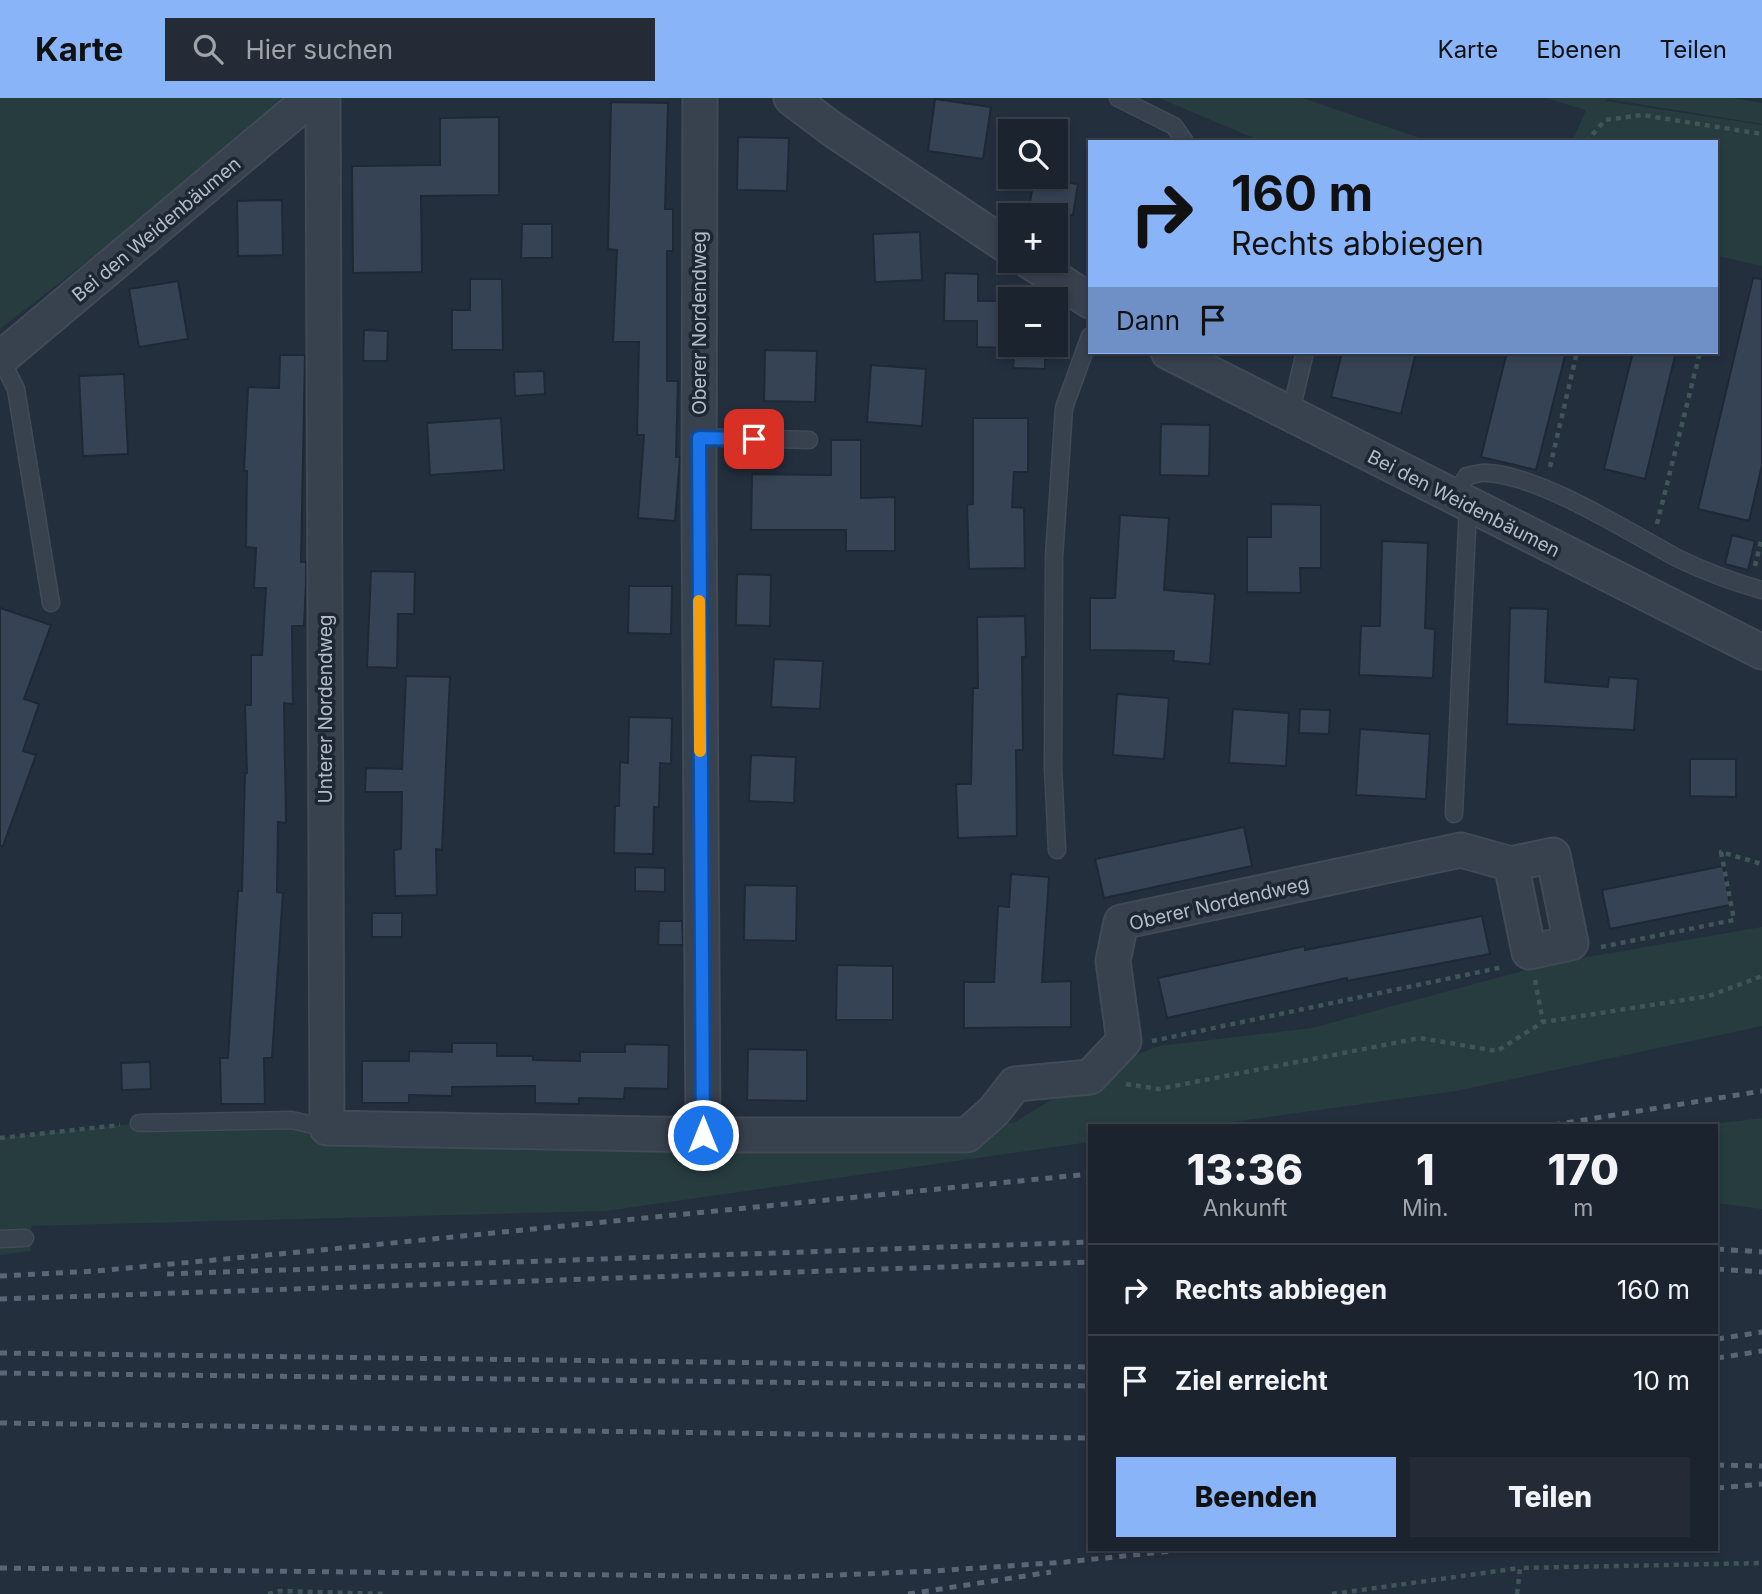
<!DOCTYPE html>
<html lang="de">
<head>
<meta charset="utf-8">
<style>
  :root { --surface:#1b232e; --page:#242b36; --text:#f1f3f6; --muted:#a0a4aa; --line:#39404a; --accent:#8ab4f8 }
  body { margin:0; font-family:Inter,sans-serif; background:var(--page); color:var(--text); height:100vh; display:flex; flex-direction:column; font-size:26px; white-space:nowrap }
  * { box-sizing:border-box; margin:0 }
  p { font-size:23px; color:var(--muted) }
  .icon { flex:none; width:38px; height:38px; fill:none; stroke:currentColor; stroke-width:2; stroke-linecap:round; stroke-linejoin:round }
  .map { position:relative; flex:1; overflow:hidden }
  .side { position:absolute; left:1088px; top:1026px; width:630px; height:427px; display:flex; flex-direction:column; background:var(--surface); border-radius:0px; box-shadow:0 4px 10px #0003,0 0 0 2px var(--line) }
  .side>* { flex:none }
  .guide { position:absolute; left:1088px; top:42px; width:630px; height:214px; border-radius:0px; box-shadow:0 4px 10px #0003,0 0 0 2px var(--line); background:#8ab4f8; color:#111; overflow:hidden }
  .tools { position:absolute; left:998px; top:21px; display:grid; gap:14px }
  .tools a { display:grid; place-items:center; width:70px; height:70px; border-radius:0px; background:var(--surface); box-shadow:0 4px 10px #0003,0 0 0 2px var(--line); font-size:35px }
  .pin { position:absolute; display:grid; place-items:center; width:60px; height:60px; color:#fff; margin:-30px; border-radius:14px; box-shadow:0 4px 10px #0006 }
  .me { position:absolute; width:77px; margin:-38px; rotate:0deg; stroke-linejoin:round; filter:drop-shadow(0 0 5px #0008) }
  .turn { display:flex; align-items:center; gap:24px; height:147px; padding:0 28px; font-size:32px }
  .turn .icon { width:91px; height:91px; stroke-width:2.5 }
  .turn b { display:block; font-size:49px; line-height:60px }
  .then { display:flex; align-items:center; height:66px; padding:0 28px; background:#0003; gap:14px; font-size:26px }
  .eta { display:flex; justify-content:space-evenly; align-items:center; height:119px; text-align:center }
  .eta b { font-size:42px; font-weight:800; line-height:49px }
  .cta { display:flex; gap:14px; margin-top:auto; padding:14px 28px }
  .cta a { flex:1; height:80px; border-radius:0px; background:var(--accent); color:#111; font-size:28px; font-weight:800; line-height:80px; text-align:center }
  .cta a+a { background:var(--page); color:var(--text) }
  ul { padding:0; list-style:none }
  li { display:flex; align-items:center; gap:21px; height:91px; padding:0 28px; border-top:2px solid var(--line) }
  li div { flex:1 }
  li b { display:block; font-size:26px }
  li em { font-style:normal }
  header { display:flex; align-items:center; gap:42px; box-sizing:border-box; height:98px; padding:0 35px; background:var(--accent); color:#111 }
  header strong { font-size:33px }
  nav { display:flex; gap:38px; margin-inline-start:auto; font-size:24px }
  .search { width:490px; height:63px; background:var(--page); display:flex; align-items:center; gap:18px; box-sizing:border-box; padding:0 24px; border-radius:0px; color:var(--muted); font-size:26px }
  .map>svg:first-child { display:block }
  .green { fill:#263c3f }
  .building { fill:#364354; stroke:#1f2835; stroke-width:2 }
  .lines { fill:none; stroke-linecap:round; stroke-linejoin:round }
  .service-casing { stroke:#414a57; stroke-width:19 }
  .minor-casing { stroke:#414a57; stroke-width:37 }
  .path { stroke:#3f5557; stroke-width:4.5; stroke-dasharray:5 5; stroke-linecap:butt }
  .service { stroke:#38414e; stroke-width:16 }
  .minor { stroke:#38414e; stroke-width:33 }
  .rail { stroke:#5a6575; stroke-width:5; stroke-dasharray:7 7; stroke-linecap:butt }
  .route-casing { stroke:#114b97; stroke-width:18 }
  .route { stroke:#1a73e8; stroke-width:12 }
  .slow { stroke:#f59e0b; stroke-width:12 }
  .labels { text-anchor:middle; stroke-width:7; stroke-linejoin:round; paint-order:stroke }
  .street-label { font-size:19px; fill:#b4bcc9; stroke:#1d2633 }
</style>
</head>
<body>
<header>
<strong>Karte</strong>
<div class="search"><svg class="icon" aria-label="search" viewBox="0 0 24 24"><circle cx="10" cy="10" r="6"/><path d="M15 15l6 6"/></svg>Hier suchen</div>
<nav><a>Karte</a><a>Ebenen</a><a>Teilen</a></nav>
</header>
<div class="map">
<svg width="1762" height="1496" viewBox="0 0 1762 1496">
  <rect width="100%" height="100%" fill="#242f3e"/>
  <!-- green -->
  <g class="green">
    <polygon points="0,0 298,0 0,231"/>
    <polygon points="1159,0 1302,0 1432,44 1263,44"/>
    <polygon points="1546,0 1733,0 1762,5 1762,26 1608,1 1605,3 1762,27 1762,168 1717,158 1717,44 1572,44 1586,12"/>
    <polygon points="1762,829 1762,928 1456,993 1211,1027 1090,1027 1090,1044 605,1113 31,1128 31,1153 0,1157 0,1040 139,1025 519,1032 699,1057 959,1038 1015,1024 1102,970 1159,948 1312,930 1552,865"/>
    <polygon points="1762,1020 1762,1111 1717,1105 1717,1027 1705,1027"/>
  </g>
  <!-- building -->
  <g class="building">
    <polygon points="935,1 991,9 983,61 928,53"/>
    <polygon points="611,4 668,5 665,111 673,111 673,153 667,153 667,283 678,283 676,359 680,359 675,423 638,420 644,337 637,337 639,244 613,244 617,152 608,151"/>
    <polygon points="499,19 499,97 421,98 422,174 353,175 352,68 440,67 440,20"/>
    <polygon points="738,39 789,40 787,93 737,92"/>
    <polygon points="1034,79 1078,86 1073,117 1028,117"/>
    <polygon points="282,102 283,157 238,158 237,103"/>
    <polygon points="522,126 552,126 552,160 521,160"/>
    <polygon points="920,134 922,182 875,184 873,136"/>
    <polygon points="945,175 978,176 978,203 1010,203 1010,250 977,249 977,223 944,223"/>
    <polygon points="1753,180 1762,181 1762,367 1749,423 1698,411"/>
    <polygon points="470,181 502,181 503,252 452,252 452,212 470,212"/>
    <polygon points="178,183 188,241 139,249 129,191"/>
    <polygon points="364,232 388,233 387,263 363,263"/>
    <polygon points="1015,247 1045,247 1045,271 1013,270"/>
    <polygon points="765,252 817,253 815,304 764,303"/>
    <polygon points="1342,254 1416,254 1401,316 1331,299"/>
    <polygon points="1507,254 1566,254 1536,372 1481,359"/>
    <polygon points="1633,254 1676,254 1645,381 1604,371"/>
    <polygon points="280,257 305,257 301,464 306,464 306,484 304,528 292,528 293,606 284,605 286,725 278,724 277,794 283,795 272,960 264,960 265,1006 221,1006 220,960 228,960 238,793 242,793 245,675 247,675 245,607 251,607 251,557 262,557 266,490 254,490 256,450 246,449 247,373 244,373 248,289 279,290"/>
    <polygon points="871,267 926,271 922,328 867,324"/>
    <polygon points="544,273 545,296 515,298 514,274"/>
    <polygon points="124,276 128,356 83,358 79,278"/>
    <polygon points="501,320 504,372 430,377 427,325"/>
    <polygon points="973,320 1028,320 1028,374 1014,374 1012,409 1024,410 1025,470 969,471 967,407 973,406"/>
    <polygon points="1161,326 1210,327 1209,378 1160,377"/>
    <polygon points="831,342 861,342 861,400 895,399 895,453 846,453 846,432 751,432 752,376 831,377"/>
    <polygon points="1271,406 1321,407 1321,470 1300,470 1301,495 1247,494 1247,439 1271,439"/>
    <polygon points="1120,417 1169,420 1164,492 1215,496 1210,566 1173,563 1174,553 1090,552 1090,500 1115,500"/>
    <polygon points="1732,437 1755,443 1748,472 1725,466"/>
    <polygon points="1382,443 1428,445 1425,530 1435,531 1433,580 1359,577 1361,528 1380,528"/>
    <polygon points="371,473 415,474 414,516 398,516 397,570 367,569"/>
    <polygon points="737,476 771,477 770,528 736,527"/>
    <polygon points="629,488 672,488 671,536 628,535"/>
    <polygon points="0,510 51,527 24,601 39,606 23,653 36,657 3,748 0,748"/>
    <polygon points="1510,510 1548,511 1545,584 1608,589 1609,579 1638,581 1634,632 1507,626"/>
    <polygon points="1025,518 1026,559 1022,559 1023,652 1016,652 1017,738 958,740 956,686 971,686 973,590 978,590 977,519"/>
    <polygon points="774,561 823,563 820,611 771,609"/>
    <polygon points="406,578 450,579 442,752 436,751 437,797 395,798 394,752 401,751 402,694 365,694 366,670 402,671"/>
    <polygon points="1117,596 1169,600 1164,661 1113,657"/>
    <polygon points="1233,611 1289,615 1286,668 1229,665"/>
    <polygon points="1300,611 1330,612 1329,636 1299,635"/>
    <polygon points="629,619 672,620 671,666 660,665 659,709 654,709 653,756 614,755 615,708 619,708 620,664 628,665"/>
    <polygon points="1360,631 1430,636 1426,701 1356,697"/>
    <polygon points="751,657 796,659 794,705 749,703"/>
    <polygon points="1690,661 1736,661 1736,699 1690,698"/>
    <polygon points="1244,729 1252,768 1104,800 1095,761"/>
    <polygon points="1723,768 1730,807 1610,831 1602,792"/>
    <polygon points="635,769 665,770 665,794 635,793"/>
    <polygon points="1011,776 1049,779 1042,884 1071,883 1071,929 964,930 964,884 994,884 998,808 1009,809"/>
    <polygon points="745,787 797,788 796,843 744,842"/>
    <rect x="372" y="815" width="30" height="24"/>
    <polygon points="1482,818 1490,856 1347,883 1347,880 1167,920 1158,880 1305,848 1305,852"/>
    <polygon points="659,823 682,823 683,847 658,847"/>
    <polygon points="837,867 893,868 893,922 836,922"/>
    <polygon points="452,945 497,945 497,958 533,958 533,962 580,963 580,954 625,954 625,946 669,947 668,991 625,990 624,1001 579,1000 579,1006 535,1005 535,988 452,989 452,998 409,997 409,1005 362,1005 362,963 409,963 409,953 452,954"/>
    <polygon points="748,951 807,952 807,1003 747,1002"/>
    <polygon points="150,964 151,991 122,992 121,965"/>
  </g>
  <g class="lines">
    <defs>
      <g id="service">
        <polyline points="1118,0 1174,28 1185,44"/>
        <polyline points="1,261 16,291 51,505"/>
        <polyline points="1290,317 1305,254"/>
        <polyline points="699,339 809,342"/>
        <path d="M1453,399L1467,378C1474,377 1481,374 1488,375C1541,378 1629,434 1677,460C1704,473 1733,484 1762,492"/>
        <polyline points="1454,716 1468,407"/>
        <polyline points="1057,752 1053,668 1054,459 1064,310 1090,238"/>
        <polyline points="139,1025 291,1022 327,1030"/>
        <polyline points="0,1141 25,1140"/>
      </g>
      <g id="minor">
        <polyline points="323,0 327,1030 703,1037 699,404 700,0"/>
        <polyline points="791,0 832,31 1010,150"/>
        <polyline points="1029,163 1090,203"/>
        <polyline points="1168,254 1762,554"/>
        <polyline points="0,261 311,0"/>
        <polyline points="703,1037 967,1037 994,1013 1015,986 1090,979 1124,943 1113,863 1121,824 1461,752 1511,766 1553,757 1571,845 1529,854 1511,766"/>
      </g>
    </defs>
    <!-- service casing -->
    <use href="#service" class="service-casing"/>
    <!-- minor casing -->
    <use href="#minor" class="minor-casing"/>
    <!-- path -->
    <g class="path">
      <polyline points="1586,44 1605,22 1642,17 1762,36"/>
      <polyline points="1717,188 1718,181"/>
      <polyline points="1550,369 1577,254"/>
      <polyline points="1657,426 1700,254"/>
      <polyline points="1755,468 1762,439"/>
      <polyline points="1601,849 1734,822 1721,754 1762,766"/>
      <polyline points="1535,882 1543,924"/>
      <polyline points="1152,943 1503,869"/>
      <polyline points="1126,986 1159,991 1420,940 1497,953 1543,924 1709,898 1762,878"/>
      <polyline points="0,1040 120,1027"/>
      <polyline points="268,1496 280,1493 387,1496"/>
      <polyline points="1332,1496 1520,1470"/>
      <polyline points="1517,1496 1520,1470 1762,1465"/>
    </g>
    <!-- service -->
    <use href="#service" class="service"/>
    <!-- minor -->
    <use href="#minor" class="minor"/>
    <!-- rail -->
    <g class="rail">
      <polyline points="1553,1027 1762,993"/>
      <polyline points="1717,1151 1762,1154"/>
      <polyline points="1717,1171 1762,1174"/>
      <polyline points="167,1176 1090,1144"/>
      <polyline points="0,1178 96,1173 321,1152 1090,1076"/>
      <polyline points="0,1201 1090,1164"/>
      <polyline points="1717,1241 1762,1234"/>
      <polyline points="0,1255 1090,1269"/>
      <polyline points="1717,1260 1762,1253"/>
      <polyline points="0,1275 1090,1288"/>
      <polyline points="0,1325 1090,1340"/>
      <polyline points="1717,1367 1762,1368"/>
      <polyline points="1717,1390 1762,1386"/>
      <polyline points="0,1470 789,1479 934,1473 1066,1464 1191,1451"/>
      <polyline points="908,1496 1051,1474"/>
    </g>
  </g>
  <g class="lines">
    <defs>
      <polyline id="route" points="703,1037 699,340 754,341"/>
    </defs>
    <!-- route casing -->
    <use href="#route" class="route-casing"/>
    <!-- route -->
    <use href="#route" class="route"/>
    <!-- slow -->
    <polyline class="slow" points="699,503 700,653"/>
  </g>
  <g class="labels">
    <!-- street labels -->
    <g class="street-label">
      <text transform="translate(156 131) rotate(-40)" y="7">Bei den Weidenbäumen</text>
      <text transform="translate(699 225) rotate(-90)" y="7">Oberer Nordendweg</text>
      <text transform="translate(1464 405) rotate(27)" y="7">Bei den Weidenbäumen</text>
      <text transform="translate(325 611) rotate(-90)" y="7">Unterer Nordendweg</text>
      <text transform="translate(1219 805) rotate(-13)" y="7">Oberer Nordendweg</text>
    </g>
  </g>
</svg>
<div class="tools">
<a><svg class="icon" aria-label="search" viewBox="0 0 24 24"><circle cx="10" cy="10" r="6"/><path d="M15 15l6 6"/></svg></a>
<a>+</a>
<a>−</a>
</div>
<div class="pin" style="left:754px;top:341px;background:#d93025"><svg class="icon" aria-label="arrive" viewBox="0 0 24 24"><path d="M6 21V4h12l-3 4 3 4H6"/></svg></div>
<svg class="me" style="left:703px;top:1037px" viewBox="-20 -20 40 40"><circle r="17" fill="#1a73e8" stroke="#fff" stroke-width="3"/><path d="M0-11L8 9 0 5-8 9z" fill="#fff"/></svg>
<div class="guide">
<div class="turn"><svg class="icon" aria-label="right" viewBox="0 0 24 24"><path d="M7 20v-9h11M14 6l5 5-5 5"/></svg><div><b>160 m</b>Rechts abbiegen</div></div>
<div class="then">Dann<svg class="icon" aria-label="arrive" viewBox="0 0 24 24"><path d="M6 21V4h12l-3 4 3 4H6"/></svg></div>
</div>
<section class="side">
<div class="eta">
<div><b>13:36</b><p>Ankunft</p></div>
<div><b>1</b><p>Min.</p></div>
<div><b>170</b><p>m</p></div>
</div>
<ul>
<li><svg class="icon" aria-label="right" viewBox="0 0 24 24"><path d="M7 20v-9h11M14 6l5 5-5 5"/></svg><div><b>Rechts abbiegen</b></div><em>160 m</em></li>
<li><svg class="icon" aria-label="arrive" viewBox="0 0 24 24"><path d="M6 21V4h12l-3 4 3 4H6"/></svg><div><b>Ziel erreicht</b></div><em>10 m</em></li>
</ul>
<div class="cta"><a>Beenden</a><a>Teilen</a></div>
</section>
</div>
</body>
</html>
